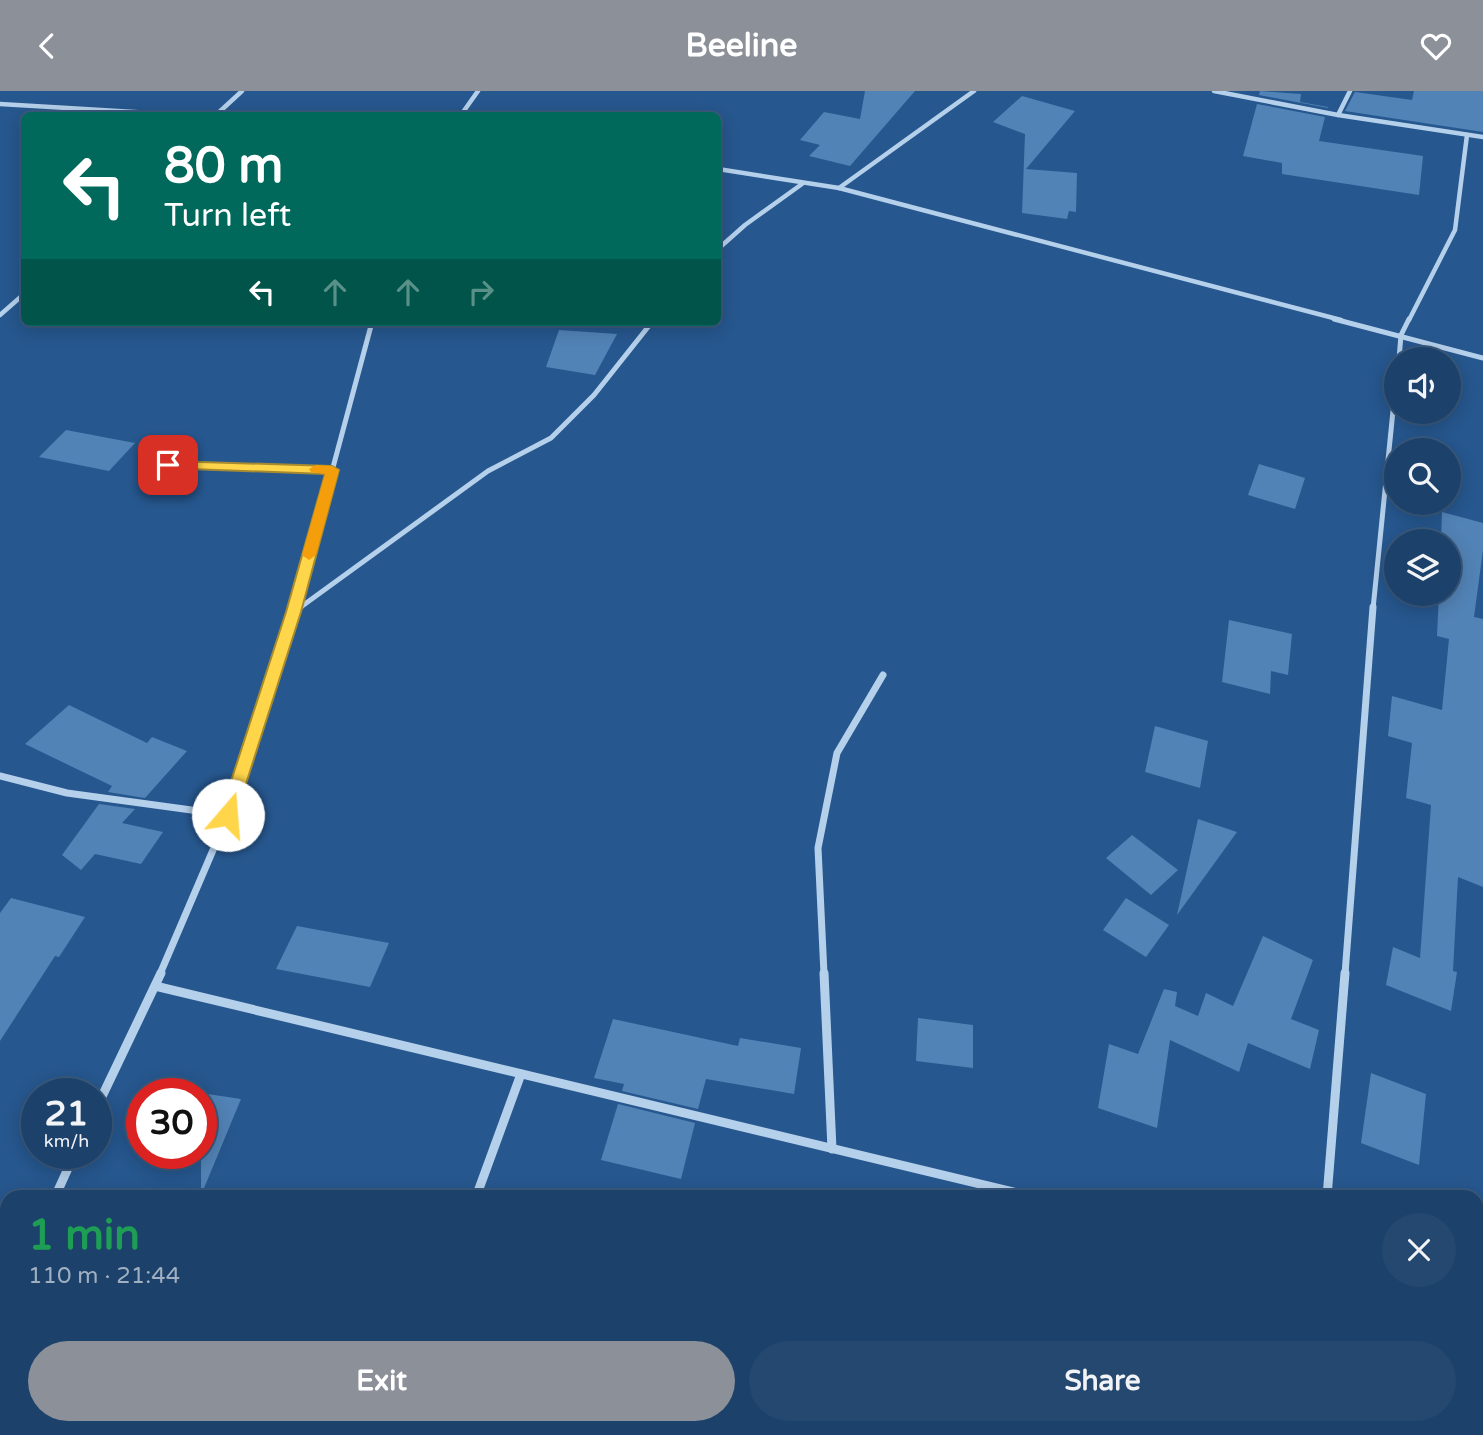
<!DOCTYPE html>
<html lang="en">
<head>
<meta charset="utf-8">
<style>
  :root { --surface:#1c416a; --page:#254870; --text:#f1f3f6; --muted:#a0afc1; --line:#3a5a7e; --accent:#8c9099 }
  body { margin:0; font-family:"Varela Round",sans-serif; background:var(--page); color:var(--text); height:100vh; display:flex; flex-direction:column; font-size:26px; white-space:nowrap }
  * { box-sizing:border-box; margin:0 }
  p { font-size:23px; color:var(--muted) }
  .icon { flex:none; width:38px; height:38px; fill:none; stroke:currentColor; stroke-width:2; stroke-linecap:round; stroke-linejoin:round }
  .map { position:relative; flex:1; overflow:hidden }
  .side { position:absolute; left:0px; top:1099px; width:1484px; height:245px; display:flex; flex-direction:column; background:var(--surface); border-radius:21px 21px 0 0; box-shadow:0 4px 18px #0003,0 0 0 2px var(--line) }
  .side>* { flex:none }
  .banner { position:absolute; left:21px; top:21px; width:700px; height:214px; border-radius:10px; box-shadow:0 4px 18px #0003,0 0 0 2px var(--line); background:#00695c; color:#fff; overflow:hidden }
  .fabs { position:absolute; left:1384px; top:256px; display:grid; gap:14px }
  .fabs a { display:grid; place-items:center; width:77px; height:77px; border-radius:50%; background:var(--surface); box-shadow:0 4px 18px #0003,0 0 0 2px var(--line); font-size:35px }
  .speed { position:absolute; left:21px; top:987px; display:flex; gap:14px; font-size:35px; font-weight:700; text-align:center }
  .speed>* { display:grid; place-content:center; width:91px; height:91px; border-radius:50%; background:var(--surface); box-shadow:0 4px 18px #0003,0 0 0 2px var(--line); line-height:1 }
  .speed small { font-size:18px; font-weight:400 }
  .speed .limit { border:10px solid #d22; background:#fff; color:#111 }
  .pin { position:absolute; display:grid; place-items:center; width:60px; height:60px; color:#fff; margin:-30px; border-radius:14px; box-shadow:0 4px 10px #0006 }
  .me { position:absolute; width:77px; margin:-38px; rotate:18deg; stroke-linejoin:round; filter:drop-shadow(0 0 5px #0008) }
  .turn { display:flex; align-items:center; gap:24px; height:147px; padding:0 28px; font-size:32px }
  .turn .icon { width:91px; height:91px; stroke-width:2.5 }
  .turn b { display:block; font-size:49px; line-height:60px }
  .lanes { display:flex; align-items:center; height:66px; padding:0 28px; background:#0003; justify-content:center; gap:35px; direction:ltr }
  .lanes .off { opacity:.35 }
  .round { display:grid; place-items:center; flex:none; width:74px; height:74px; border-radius:37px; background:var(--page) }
  .head { display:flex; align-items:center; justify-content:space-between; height:119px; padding:0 28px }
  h1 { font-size:42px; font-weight:700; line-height:52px; color:#1e9e55 }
  .cta { display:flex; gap:14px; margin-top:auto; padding:14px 28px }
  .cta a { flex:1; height:80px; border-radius:42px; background:var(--accent); color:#fff; font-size:28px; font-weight:700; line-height:80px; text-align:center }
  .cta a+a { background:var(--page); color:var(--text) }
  header { display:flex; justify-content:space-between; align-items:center; height:91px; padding:0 28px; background:var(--accent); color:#fff; font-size:32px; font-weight:700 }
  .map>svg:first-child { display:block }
  .building { fill:#5283b6 }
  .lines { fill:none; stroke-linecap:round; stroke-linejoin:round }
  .street-far3 { stroke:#b5d0eb; stroke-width:4.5 }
  .street-far2 { stroke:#b5d0eb; stroke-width:5 }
  .street-far1 { stroke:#b5d0eb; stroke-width:7 }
  .street { stroke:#b5d0eb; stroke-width:9 }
  .secondary { fill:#e0ecf9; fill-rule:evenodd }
  .route { fill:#ffd54a; stroke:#a68a30; stroke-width:2 }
  .slow { fill:#f59e0b }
</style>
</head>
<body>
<header><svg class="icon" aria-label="back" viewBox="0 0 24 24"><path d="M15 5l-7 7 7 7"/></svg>Beeline<svg class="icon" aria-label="heart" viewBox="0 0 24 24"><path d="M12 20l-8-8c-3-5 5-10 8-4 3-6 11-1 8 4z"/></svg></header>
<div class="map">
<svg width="1483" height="1344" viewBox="0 0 1483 1344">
  <rect width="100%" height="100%" fill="#26578e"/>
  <!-- building -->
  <g class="building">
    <polygon points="865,0 915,0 850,75 809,65 820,54 800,49 824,21 860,28"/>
    <polygon points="1260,0 1301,3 1300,11 1328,16 1328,17 1259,4"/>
    <polygon points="1414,0 1483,0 1483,41 1345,20 1355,1 1412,9"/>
    <polygon points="1022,5 1075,20 1026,78 1077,82 1076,121 1069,120 1067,128 1022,122 1025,43 993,31"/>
    <polygon points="1257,13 1325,26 1319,50 1423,65 1419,104 1282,83 1282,72 1243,65"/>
    <polygon points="559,239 617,243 595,284 546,276"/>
    <polygon points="66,339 135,352 109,380 39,366"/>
    <polygon points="1259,373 1305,387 1295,418 1248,404"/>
    <polygon points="1442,421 1483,432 1483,459 1474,526 1483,528 1483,796 1458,786 1453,880 1457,881 1451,920 1386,894 1393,856 1420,867 1431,714 1406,707 1412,652 1388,645 1392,605 1442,619 1449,548 1437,545 1439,502 1449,502 1449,450 1441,450"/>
    <polygon points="1229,529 1292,543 1288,584 1271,580 1270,603 1222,591"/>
    <polygon points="69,614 147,652 152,646 187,660 145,707 108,701 112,695 25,653"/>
    <polygon points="1155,635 1208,650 1200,697 1145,681"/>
    <polygon points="99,713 135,718 122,732 163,741 141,773 95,763 81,779 62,764"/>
    <polygon points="1198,728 1237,741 1177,824"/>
    <polygon points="1132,744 1178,779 1151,804 1106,767"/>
    <polygon points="11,807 85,826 59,866 55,865 0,950 0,822"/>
    <polygon points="1126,807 1169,834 1146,866 1103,839"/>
    <polygon points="297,835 389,852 370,896 276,878"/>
    <polygon points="1263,845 1313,869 1291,928 1319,939 1310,978 1248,952 1239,981 1170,949 1157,1037 1098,1017 1109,953 1138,963 1164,898 1177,901 1175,915 1198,925 1206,902 1233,915"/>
    <polygon points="918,927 973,934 973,977 916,970"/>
    <polygon points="613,928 738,955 740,947 801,957 794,1003 706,988 698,1018 622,1000 624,993 594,987"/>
    <polygon points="1371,982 1426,1003 1419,1074 1361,1052"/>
    <polygon points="201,1002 241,1008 202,1102 201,1101"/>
    <polygon points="618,1013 695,1032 681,1088 601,1069"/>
  </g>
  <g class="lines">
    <!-- street-far3 -->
    <g class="street-far3">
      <polyline points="1214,0 1338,24 1483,46"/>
      <polyline points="0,13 185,24"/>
      <polyline points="216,24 242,0"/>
      <polyline points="461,24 478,0"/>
      <polyline points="1338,24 1350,0"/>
      <polyline points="718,78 839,97 1341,229"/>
      <polyline points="839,97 974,0"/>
      <polyline points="718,158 745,134 802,93"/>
      <polyline points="0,224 24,203"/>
      <polyline points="1409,229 1455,139 1467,44"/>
    </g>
    <!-- street-far2 -->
    <g class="street-far2">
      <polyline points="1334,228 1483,267"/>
      <polyline points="1399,268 1401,244 1409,228"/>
      <polyline points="141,373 332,379"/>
      <polyline points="295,518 372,231"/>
      <polyline points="298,518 488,380 551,347 594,304 652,231"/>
      <polyline points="1373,518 1396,290"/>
    </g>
    <!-- street-far1 -->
    <g class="street-far1">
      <polyline points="294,521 300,516"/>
      <polyline points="0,685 67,702 228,724"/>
      <polyline points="160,883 228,724 295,516"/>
      <polyline points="824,883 818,757 837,662 883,584"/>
      <polyline points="1345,883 1373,516"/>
    </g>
    <!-- street -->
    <g class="street">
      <polyline points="824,882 832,1058"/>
      <polyline points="155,895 1034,1106"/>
      <polyline points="96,1018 161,882"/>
      <polyline points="55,1106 75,1062"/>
      <polyline points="476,1106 521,983"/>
      <polyline points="1327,1106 1345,882"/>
      <polyline points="0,1221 7,1206"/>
      <polyline points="1477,1265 1483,1269"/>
      <polyline points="390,1344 392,1337"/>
    </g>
    <!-- secondary -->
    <polygon class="secondary" points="1483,1328 1483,1344 1472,1344 1473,1337 1477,1337 1477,1330"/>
  </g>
  <!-- route -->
  <polygon class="route" points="168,370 332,375 339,379 301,521 236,724 234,729 222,729 220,724 286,521 325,383 164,377 162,374"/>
  <!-- slow -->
  <polygon class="slow" points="316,374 332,375 339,379 316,464 309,469 302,464 325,383 311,381 309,378"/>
</svg>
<div class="fabs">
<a><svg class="icon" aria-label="sound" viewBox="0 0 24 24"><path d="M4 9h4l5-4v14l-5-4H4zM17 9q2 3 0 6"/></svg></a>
<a><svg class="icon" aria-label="search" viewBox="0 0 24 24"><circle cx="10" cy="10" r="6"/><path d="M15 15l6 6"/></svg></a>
<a><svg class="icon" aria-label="layers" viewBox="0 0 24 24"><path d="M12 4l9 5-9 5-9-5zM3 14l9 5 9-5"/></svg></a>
</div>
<div class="speed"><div>21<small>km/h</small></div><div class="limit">30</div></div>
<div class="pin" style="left:168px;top:374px;background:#d93025"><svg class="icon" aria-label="arrive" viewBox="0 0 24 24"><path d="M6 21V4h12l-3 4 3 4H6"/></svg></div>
<svg class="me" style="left:228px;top:724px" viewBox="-20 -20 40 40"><circle r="19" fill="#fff"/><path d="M0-13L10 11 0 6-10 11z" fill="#ffd54a"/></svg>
<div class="banner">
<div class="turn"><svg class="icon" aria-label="left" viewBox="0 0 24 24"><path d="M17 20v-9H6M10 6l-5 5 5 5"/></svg><div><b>80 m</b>Turn left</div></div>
<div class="lanes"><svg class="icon" aria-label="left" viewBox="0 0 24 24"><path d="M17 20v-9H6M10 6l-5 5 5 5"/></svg><svg class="icon off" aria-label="ahead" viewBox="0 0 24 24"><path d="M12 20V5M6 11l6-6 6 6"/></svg><svg class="icon off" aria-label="ahead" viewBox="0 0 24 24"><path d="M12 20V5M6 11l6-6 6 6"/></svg><svg class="icon off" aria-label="right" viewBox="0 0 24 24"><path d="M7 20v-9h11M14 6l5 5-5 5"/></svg></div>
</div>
<section class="side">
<div class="head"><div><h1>1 min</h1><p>110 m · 21:44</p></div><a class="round"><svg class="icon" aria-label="close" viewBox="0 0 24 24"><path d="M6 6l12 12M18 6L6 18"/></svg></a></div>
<div class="cta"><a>Exit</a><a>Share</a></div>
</section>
</div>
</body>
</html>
